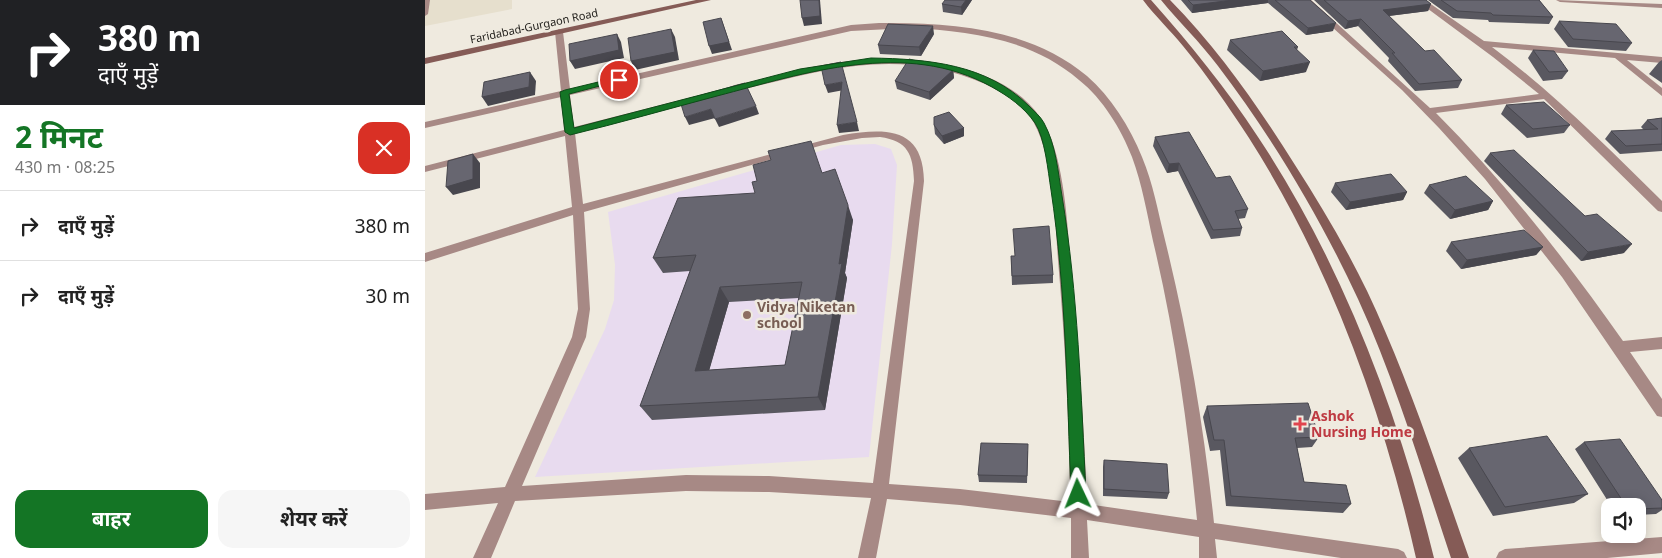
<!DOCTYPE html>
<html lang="hi">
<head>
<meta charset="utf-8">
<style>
  :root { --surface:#fff; --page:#f6f6f6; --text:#222; --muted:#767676; --line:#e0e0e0; --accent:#147525 }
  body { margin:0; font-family:"Noto Sans","Noto Sans Devanagari",sans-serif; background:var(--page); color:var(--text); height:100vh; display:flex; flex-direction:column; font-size:19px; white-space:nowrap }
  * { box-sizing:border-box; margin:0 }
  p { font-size:16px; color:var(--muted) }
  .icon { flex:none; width:28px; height:28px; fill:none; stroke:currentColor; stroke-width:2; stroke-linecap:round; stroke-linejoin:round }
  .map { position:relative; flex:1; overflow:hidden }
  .side { display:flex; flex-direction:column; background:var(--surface); width:425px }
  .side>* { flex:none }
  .hud { background:#202124; color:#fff; overflow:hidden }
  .buttons { position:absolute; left:1176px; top:498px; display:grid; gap:10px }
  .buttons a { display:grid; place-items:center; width:45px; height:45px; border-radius:10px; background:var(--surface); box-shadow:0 2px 12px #0003; font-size:25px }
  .pin { position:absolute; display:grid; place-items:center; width:42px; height:42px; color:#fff; margin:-21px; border:2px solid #fff; border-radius:50%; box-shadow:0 1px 5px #0007 }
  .me { position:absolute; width:55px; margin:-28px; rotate:358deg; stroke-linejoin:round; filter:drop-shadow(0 0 4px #0008) }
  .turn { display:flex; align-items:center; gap:18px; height:105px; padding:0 15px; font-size:22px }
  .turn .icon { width:65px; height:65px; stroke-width:2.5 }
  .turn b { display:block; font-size:35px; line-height:42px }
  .round { display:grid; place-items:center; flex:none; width:52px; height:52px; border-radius:15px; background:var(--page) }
  .summary { display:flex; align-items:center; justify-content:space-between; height:85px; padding:0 15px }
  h1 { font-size:30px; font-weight:700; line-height:38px; color:var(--accent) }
  .cta { display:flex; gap:10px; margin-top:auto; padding:10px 15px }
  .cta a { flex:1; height:58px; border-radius:15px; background:var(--accent); color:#fff; font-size:20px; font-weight:700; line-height:58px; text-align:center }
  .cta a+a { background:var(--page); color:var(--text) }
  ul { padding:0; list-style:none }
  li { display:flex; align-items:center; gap:15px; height:70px; padding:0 15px; border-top:1px solid var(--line) }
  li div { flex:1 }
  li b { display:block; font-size:19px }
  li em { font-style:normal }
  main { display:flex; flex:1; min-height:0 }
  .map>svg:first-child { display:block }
  .commercial { fill:#e8dbef }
  .built { fill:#e6dfcd }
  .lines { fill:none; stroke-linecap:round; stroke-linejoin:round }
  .lane { fill:#a78985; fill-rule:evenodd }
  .street { fill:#a78985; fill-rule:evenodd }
  .secondary { fill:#855b56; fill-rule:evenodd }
  .wall { fill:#595860; fill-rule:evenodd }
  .shaded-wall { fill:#48474e }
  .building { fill:#676670; stroke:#48474e; fill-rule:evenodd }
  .route { fill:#147525; stroke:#0d4c18 }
  .education-dot { fill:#8d6e63; stroke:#efeadf; stroke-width:2 }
  .health-dot { fill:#e0444e; stroke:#efeadf; stroke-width:2 }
  .labels { text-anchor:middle; stroke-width:5; stroke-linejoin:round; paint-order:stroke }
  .far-street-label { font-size:11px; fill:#24221e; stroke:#efeadf }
  .education-label { font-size:14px; font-weight:bold; fill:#785e54; stroke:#efeadf; text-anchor:start }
  .health-label { font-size:14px; font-weight:bold; fill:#be3a42; stroke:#efeadf; text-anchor:start }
</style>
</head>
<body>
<main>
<section class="side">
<div class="hud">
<div class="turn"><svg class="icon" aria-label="right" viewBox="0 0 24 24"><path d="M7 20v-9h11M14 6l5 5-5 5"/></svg><div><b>380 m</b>दाएँ मुड़ें</div></div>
</div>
<div class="summary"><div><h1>2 मिनट</h1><p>430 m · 08:25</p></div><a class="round" style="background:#d93025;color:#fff"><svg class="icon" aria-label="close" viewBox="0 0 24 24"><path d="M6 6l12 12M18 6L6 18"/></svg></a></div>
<ul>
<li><svg class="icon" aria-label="right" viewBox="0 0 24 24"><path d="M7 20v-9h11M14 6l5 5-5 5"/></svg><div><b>दाएँ मुड़ें</b></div><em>380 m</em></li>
<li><svg class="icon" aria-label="right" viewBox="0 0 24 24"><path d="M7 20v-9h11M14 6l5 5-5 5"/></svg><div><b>दाएँ मुड़ें</b></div><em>30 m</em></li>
</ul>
<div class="cta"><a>बाहर</a><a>शेयर करें</a></div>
</section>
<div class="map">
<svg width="1237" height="558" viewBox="0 0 1237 558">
  <rect width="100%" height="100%" fill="#efeadf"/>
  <!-- commercial -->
  <polygon class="commercial" points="450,144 466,149 472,165 467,244 444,457 110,477 180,329 189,300 190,265 183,212 416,145"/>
  <!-- built -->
  <polygon class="built" points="0,0 87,0 87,9 0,26"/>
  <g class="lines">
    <!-- lane -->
    <polygon class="lane" points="0,0 5,0 3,14 0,16"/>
    <!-- street -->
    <g class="street">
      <path d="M877,0H886L1005,108L1114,94L1068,57L991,0H1000L1059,41L1237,57V63L1202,60L1237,88V96L1190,58L1067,47C1129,93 1183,148 1237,201V212L1233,211L1119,99L1011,113C1080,182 1141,260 1198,341L1237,337V349L1205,352L1237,399V417L1232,416L1137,277L1060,179L1014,128L977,90Z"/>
      <polygon points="1131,0 1237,4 1237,8 1135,2"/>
      <path d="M454,23C525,22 605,28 662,76C686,97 705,127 717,157C728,183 733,212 740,240C763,333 779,427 789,523L973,549L979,552L982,558H916L790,539L792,558H774V537L662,520L664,558H646V518L535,505L462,499L451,558H433L446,498L344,492L261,491L90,501L66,558H48L73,503L0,510V494L80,487L147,337L153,309L148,215L0,262V253L147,207L140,136L0,172V166L139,130L136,97L0,128V122L136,91L130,32L134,29L138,32L145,89L426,25ZM485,28C545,31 607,39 654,80C678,99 696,129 707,157C717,184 722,213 728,241C750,333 763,426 772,520L662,504C659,421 653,338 645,256C642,217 638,149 615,117C582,69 504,57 451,59C409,60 368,71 329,81C320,83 307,84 300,90L305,93C393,71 472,45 560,84C577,92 600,105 609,123C629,161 630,218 633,260C640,341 644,421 645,502L535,489L464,484L499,181C498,127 461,128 418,135L158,204L150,133L274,101L276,99L271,96L149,127L145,95L426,31ZM455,137C483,141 488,154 489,181L448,483L344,476L261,475L97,486L161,337L165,309L159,212L398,145L437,138Z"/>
      <polygon points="1237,537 1237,553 1182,558 1071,558 1074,552 1080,549"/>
    </g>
    <!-- secondary -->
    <g class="secondary">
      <polygon points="271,0 286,0 0,64 0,58"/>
      <path d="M718,0H726C765,44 801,88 833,137C917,263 973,412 1009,558H991C958,412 905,265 824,138C803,106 782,75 758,46C745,30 730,16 718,0Z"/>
      <path d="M736,0H745C794,50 833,106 870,165C904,218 936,273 960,331C992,405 1017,482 1044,558H1026C997,471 971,382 933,299C895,217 847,137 793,66C775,42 754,22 736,0Z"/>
    </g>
  </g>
  <!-- wall -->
  <g class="wall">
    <polygon points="547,0 537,15 518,12 517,4"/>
    <polygon points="756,0 885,0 908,31 881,35 843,3 767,13"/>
    <polygon points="889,0 1001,0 1006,4 1003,11 964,16 1000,51 1037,80 1033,88 990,91 963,61 964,58 933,26 920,29"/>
    <polygon points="1003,0 1114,0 1128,17 1124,24 1064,22 1063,20 1028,18"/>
    <polygon points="1134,21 1207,43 1201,51 1143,47 1129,29"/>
    <polygon points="509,34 496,56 455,54 453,45"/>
    <polygon points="805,40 873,47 872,50 881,72 835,81 802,50"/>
    <polygon points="1108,50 1143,71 1137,79 1118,81 1103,58"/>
    <polygon points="1237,60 1237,83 1224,74 1234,62"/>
    <polygon points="528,70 529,78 505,100 472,89 470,81"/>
    <polygon points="1081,105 1145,125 1139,133 1102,138 1076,114"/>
    <polygon points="1237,118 1237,151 1195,154 1180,139 1186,131 1219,130 1216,127 1222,120"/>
    <polygon points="509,125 539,128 539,136 519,144 510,134"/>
    <polygon points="730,137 791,178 823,209 820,218 813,219 817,228 815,236 786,239 753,171 742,173 728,146"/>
    <polygon points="1065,153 1199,253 1156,261 1059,161"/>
    <path d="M397,173L428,220L420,273L422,278L400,410L227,420L215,406L265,271L238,273L228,258L330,193ZM374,298L360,365L284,370L304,302Z"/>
    <polygon points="910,183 982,192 978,200 921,210 906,192"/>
    <polygon points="1004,185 1068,201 1063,210 1025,219 999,193"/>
    <polygon points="1026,242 1118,247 1111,255 1036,269 1021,251"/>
    <polygon points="586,256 628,275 628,283 587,285"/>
    <polygon points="782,406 894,437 887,447 872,448 879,482 926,504 918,513 801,506 795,450 785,451 778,417"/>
    <polygon points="1159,442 1237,500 1237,510 1231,514 1212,515 1212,506 1186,506 1150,449"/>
    <polygon points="1044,448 1163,494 1149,503 1068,516 1033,458"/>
    <polygon points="603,451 602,483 554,482 553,475"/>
    <polygon points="679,460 744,493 742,499 678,496 678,467"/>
  </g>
  <!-- shaded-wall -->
  <g class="shaded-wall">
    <polygon points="394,0 395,0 397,24 379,26 377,18"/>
    <polygon points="541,0 547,0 537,15 536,7"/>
    <polygon points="808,0 843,0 843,3 767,13 768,5"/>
    <polygon points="1006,4 1003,11 955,17 958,10"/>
    <polygon points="296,18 307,50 287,54 284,46"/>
    <polygon points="936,19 933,26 920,29 923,21"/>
    <polygon points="911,23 908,31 881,35 883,28"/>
    <polygon points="508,26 509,34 496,56 494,47"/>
    <polygon points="246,29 250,37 254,60 210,70 206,61"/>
    <polygon points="192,34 196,42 199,58 150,69 145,61"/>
    <polygon points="885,62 881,72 835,81 838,71"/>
    <polygon points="528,70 529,78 505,100 504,92"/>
    <polygon points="105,72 111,81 110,95 63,106 57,97"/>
    <polygon points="417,82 419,90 403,93 400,85"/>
    <polygon points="331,106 334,114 294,127 290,119"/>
    <polygon points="286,109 290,118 264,125 260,117"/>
    <polygon points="432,122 434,131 414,133 412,125"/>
    <polygon points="539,128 539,136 519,144 517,136"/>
    <polygon points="48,154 55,163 55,188 28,195 21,187"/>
    <polygon points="754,163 753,171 742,173 744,164"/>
    <polygon points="982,192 978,200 921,210 925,202"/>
    <polygon points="1068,201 1063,210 1025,219 1030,210"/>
    <polygon points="423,205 428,220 420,273 422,278 400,410 393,397"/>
    <polygon points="1207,244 1199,253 1156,261 1163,252"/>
    <polygon points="1118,247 1111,255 1036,269 1042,260"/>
    <polygon points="295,287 304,302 280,385 270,371"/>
  </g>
  <!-- building -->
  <g class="building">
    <polygon points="375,0 394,0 395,16 377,18"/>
    <polygon points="520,0 541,0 536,7 517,4"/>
    <polygon points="763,0 808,0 768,5"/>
    <polygon points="850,0 885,0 911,23 883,28"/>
    <polygon points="899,0 1001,0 1006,4 958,10 1000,51 1009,50 1037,80 994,84 967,53 970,53 936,19 923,21"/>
    <polygon points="1016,0 1114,0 1128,17 1068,15 1066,13 1032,11"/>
    <polygon points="296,18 304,42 284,46 278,22"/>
    <polygon points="1134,21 1191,24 1207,43 1148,39"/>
    <polygon points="463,24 508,26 494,47 453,45"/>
    <polygon points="246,29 250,52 206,61 203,38"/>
    <polygon points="857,31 873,47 869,47 885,62 838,71 805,40"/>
    <polygon points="192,34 194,50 145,61 144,44"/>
    <polygon points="1108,50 1129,51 1143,71 1124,72"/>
    <polygon points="484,59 528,70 504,92 470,81"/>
    <polygon points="416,62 432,122 412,125 417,82 400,85 396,66"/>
    <polygon points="105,72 104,87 57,97 59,82"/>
    <polygon points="320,83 331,106 290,119 286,109 260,117 255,101"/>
    <polygon points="1119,102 1145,125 1108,129 1081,105"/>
    <polygon points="524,112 539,128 517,136 509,125 509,117"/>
    <polygon points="1237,118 1237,144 1201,146 1186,131 1233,129 1222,120"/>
    <polygon points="764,132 791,178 805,176 823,209 810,211 817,228 788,230 754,163 744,164 730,137"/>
    <path d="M386,141L397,173L410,169L423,205L414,264L417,263L393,397L215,406L271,255L228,258L253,198L330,193L327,182L332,181L328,165L346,160L343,151ZM377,282L360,365L270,371L295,287Z"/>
    <polygon points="1089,150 1160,216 1172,214 1207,244 1163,252 1065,153"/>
    <polygon points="48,154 48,179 21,187 23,161"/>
    <polygon points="966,174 982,192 925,202 910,183"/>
    <polygon points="1041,176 1068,201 1030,210 1004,185"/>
    <polygon points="624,226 628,275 587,276 586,256 590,256 588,229"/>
    <polygon points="1099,230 1118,247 1042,260 1026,242"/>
    <polygon points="883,403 894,437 870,438 879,482 921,485 926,504 806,496 799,440 789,440 782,406"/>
    <polygon points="1122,436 1163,494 1080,507 1044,448"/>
    <polygon points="1195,439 1237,500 1237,508 1212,509 1212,506 1201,506 1159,442"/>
    <polygon points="556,443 603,444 602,476 553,475"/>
    <polygon points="679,460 742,464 744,493 679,489"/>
  </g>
  <!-- route -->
  <path class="route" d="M446,58C503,59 562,64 604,106C609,111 616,117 619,123C631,145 633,172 637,196C653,294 656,394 661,494L658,498L653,500L648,498L646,494C642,392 641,290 626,190C623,171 620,138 610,123C599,107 583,96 567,87C481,39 380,73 292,96C243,109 194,123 145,135L140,132L135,92L140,90L194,77L198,80L144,94L149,128L375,69Z"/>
  <!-- markers -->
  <circle class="education-dot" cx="322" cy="315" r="5"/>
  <path class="health-dot" d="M872.5 416.5h5v5h5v5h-5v5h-5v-5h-5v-5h5z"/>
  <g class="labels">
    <!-- far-street labels -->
    <g class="far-street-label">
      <text transform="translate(109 26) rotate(-12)" y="4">Faridabad-Gurgaon Road</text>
    </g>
    <!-- education labels -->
    <g class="education-label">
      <text x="332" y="312">Vidya Niketan<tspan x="332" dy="16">school</tspan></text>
    </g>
    <!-- health labels -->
    <g class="health-label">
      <text x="886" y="421">Ashok<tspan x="886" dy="16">Nursing Home</tspan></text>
    </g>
  </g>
</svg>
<div class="buttons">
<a><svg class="icon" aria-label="sound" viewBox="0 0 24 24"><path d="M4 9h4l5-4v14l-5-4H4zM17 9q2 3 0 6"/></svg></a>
</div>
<div class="pin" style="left:194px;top:80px;background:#d93025"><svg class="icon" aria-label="arrive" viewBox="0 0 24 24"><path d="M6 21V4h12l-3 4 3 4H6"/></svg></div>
<svg class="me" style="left:653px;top:494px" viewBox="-20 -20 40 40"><path d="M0-17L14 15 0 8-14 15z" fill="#147525" stroke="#fff" stroke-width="4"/></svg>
</div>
</main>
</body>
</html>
